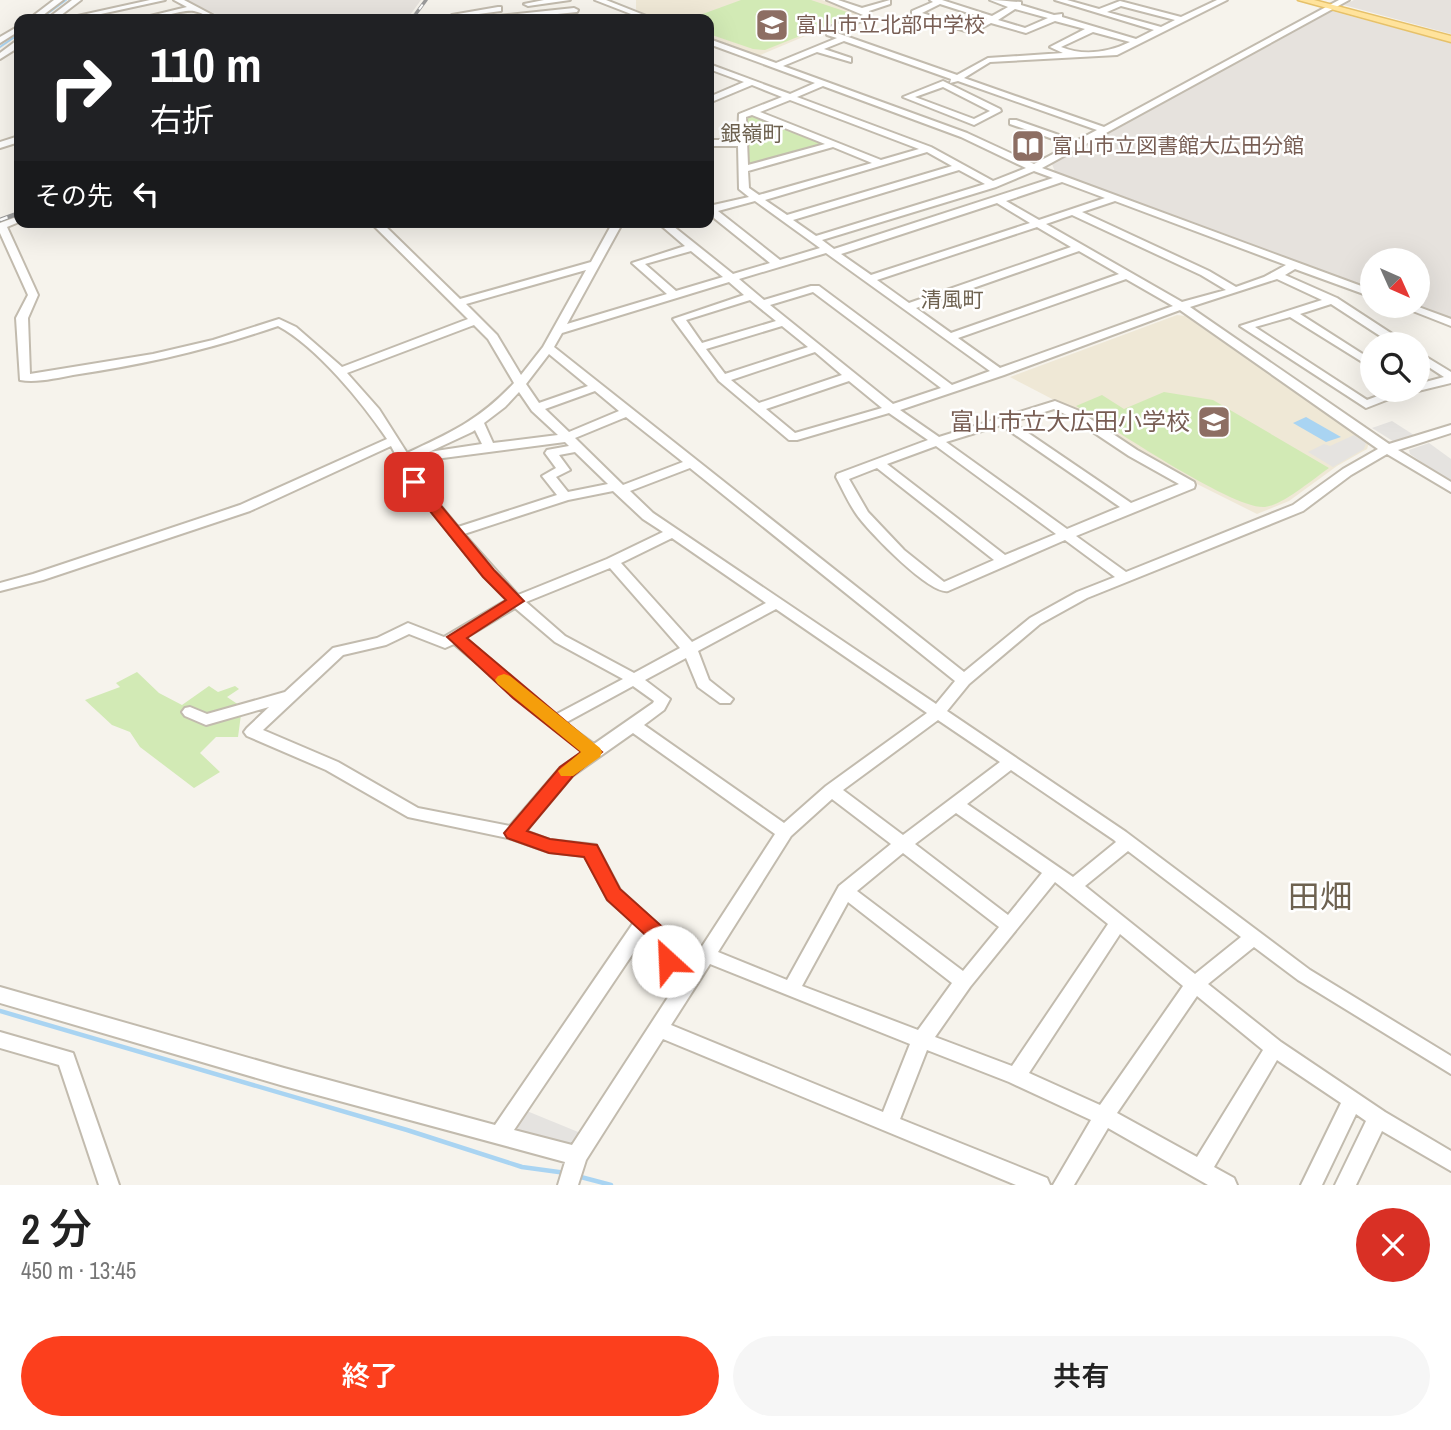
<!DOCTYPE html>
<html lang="ja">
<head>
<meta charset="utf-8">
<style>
  :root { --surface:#fff; --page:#f6f6f6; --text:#222; --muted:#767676; --accent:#fc3f1d }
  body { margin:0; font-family:"Archivo Narrow","Noto Sans JP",sans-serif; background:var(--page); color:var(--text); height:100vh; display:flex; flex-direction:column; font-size:26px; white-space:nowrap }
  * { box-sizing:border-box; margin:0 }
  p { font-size:23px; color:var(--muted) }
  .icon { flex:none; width:38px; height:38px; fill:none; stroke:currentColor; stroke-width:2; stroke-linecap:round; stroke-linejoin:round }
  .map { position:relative; height:1185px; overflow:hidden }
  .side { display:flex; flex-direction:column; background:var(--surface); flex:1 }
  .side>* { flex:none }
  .banner { position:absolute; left:14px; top:14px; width:700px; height:214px; border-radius:14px; box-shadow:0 7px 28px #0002; background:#202124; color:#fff; overflow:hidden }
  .needle { width:46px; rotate:135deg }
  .tools { position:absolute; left:1360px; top:248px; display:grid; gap:14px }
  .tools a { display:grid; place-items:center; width:70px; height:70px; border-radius:50%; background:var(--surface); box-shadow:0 7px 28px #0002; font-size:35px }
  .pin { position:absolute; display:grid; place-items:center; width:60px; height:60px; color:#fff; margin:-30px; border-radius:14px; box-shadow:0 4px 10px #0006 }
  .me { position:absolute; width:77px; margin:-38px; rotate:335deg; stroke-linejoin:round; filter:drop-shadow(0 0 5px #0008) }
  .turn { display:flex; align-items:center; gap:24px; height:147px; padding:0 21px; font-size:32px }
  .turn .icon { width:91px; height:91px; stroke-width:2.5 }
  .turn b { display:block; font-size:49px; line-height:60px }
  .then { display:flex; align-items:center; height:66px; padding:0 21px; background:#0003; gap:14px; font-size:26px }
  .round { display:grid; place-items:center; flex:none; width:74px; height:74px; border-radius:37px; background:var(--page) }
  .head { display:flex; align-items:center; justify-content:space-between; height:119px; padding:0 21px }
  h1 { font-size:42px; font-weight:600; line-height:52px }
  .button { display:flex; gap:14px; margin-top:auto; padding:14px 21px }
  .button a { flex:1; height:80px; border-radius:42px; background:var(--accent); color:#fff; font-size:28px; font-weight:600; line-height:80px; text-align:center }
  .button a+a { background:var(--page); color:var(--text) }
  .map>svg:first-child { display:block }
  .industrial { fill:#e6e2dd }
  .education { fill:#efe8d6 }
  .green { fill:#d2eab5 }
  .parking { fill:#e5e3e0 }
  .water { fill:#a9d4f2 }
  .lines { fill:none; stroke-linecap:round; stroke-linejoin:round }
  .stream-far1 { stroke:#a9d4f2; stroke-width:2 }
  .stream { stroke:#a9d4f2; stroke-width:4.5 }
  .minor-casing { stroke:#c2bbae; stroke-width:4 }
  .major-casing { stroke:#e6c16a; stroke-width:3 }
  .minor { fill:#fff; fill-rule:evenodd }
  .major { fill:#ffe39c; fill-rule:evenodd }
  .rail-far1-casing { stroke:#9a9a9a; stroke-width:3.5 }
  .rail-casing { stroke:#9a9a9a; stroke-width:4.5 }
  .rail-far1 { stroke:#fff; stroke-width:2; stroke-dasharray:6; stroke-linecap:butt }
  .rail { stroke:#fff; stroke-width:2.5; stroke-dasharray:8; stroke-linecap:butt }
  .route { fill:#fc3f1d; stroke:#a42913; stroke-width:2 }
  .slow { fill:#f59e0b }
  .labels { text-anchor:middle; stroke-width:5; stroke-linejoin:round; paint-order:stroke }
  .far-education-label { font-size:21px; fill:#785e54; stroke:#fff; text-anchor:start }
  .far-neighbourhood-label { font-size:21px; fill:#6e6250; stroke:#fff }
  .education-label { font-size:24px; fill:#785e54; stroke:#fff; text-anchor:end }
  .near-neighbourhood-label { font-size:32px; fill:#6e6250; stroke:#fff }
</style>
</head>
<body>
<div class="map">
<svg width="1451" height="1185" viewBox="0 0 1451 1185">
  <rect width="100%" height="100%" fill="#f6f3ec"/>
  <!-- industrial -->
  <g class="industrial">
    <polygon points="186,0 421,0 407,19 226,19"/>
    <polygon points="1354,0 1451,0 1451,34 1344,5"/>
    <polygon points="1332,11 1451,43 1451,318 1418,306 1418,261 1372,261 1372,289 1055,172 1052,164"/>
  </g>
  <!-- education -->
  <g class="education">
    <polygon points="636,0 822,0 860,13 758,56 709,38 709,19 659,19 636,10"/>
    <polygon points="1177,315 1185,316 1369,443 1367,449 1337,466 1289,501 1257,514 1169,470 1056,401 1010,377"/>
  </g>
  <!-- green -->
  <g class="green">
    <polygon points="741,0 811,0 847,12 850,16 765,50 753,49 709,34 709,19 689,19"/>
    <polygon points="758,115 830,144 754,165 748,164 747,116"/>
    <path d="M1164,392L1213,400L1329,468C1313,479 1283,505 1265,507C1233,510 1110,426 1076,406L1102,395L1124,409Z"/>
    <polygon points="137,672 159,693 182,705 209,686 218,692 235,686 239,689 227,697 242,707 238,737 216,737 200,753 220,772 194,788 140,747 130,732 112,725 85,700 120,687 116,683"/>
  </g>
  <!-- parking -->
  <g class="parking">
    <polygon points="1392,421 1417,437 1396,443 1372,428"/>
    <polygon points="1354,435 1366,443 1364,449 1333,467 1308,452 1324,444 1330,446"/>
    <polygon points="1429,443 1451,459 1451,482 1410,454 1409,450"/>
    <polygon points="522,1109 583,1134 576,1145 508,1131"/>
  </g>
  <!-- water -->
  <polygon class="water" points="1306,417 1341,437 1326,442 1293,423"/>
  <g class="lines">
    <!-- stream-far1 -->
    <g class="stream-far1">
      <polyline points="40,19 66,0"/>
      <polyline points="0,47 19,34"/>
    </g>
    <!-- stream -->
    <g class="stream">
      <polyline points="0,1011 407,1130 522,1167 566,1173"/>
      <polyline points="577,1176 611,1185"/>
    </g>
    <defs>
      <g id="minor">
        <polygon points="54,0 63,0 38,19 29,19"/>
        <polygon points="72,0 81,0 56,19 47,19"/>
        <polygon points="150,0 165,0 78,19 64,19"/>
        <path d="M174,0H184L220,19C209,19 204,13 194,11C183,9 154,20 138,19L187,7Z"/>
        <polygon points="544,0 570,0 528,6 524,4"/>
        <polygon points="595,0 606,0 654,19 644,19"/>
        <path d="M827,0H838L862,8L890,0V4L869,11L870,18L834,32L957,75L988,58L1063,53L1050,47L1085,29L1055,21L1026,33L991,23L972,33L912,15V11L933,2L930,0H942L992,16L1008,7L990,0C1001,0 1011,2 1021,2V5L1054,15L1062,14V17L1136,39L1154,30L1055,0H1067L1099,9L1120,1L1181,17L1217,0H1227L1117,55L990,62L964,78L1104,127L1339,0H1349L1042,168L1372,290V297L1295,269L1285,275L1337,298L1406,343L1407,345H1394L1331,304L1300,314L1372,360V368L1290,317L1255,327L1367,400L1394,390H1412L1366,408L1240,326L1322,300L1277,279L1190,307L1389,444L1451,425V433L1398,450L1451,482V492L1387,454L1351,475L1303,511L1087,598L1040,624L969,684L947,711L1126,832L1310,970L1451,1056V1074L1298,980L1254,947L1208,984L1281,1042L1385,1112L1451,1151V1171L1382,1131L1356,1185H1335L1366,1121L1356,1114L1322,1185H1301L1341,1103L1277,1060L1214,1167L1234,1178L1237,1185H1208L1108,1128L1074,1185H1053L1091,1120L1009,1082L927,1050L900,1119L1047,1178L1050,1185H1016L663,1039L586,1160L578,1185H558L565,1162L284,1086L0,1003V987L284,1068L495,1125L634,922L608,900L585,856L549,852L512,839L408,817L326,770L247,736L244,732L247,728L269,707L206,725L185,716L182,712L185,708L190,707L207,714L285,692L333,648L377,638L408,623L444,637L507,600L484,576L399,471L398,459L391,446L250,511L43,580L0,591V583L33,574L240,505L387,439C362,402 317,347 278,326C212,349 143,365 73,375C57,378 36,383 20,380L16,318L28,295L0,233V223L19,216V222L7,227L38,295L28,318L30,374L153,354L213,340L279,319L296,327L342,367L468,319L370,222H381L460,299L591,262L613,222H623L567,324L667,294L632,263L685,246L657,222H668L733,274L770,263L709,214V206L749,197L739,189L738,146H709V140H738L739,114L782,97L752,85L709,103V97L744,82L709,69V64L790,94L815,83L709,44V39L776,63L837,38L827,35V28L863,15ZM940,4L987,19L971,28L922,13ZM1121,6L1175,20L1161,27L1107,12ZM1015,9L1048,18L1025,28L998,20ZM1093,32L1130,42C1107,53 1083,56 1061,47ZM844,41L951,79L950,83L958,81L1097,130L1076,141L1016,120H1010V124L1070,145L1034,164L967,133L783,66L817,52L851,62V58L824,49ZM823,86L961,137L1026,168L993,181L931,147L797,97ZM790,100L919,149L881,160L760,112ZM752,115L825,144L748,165L746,117ZM833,147L872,163L759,195L749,188L748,171ZM927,152L952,166L787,215L765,200ZM959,170L985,184L816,236L793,220ZM1034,171L1053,178L834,249L822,240L996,187ZM1062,182L1105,198L1039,220L1006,201ZM755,201L820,248L780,260L718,211ZM1115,201L1286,265L1264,277L1236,287L1209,271L1082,212ZM997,203L1030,223L871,275L841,254ZM1072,215L1201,275L1226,290L1182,302L1046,224ZM1037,227L1071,247L909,303L877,280ZM691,251L723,277L676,291L645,264ZM1079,251L1119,274L951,333L916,308ZM826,253L990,371L952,385L819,286H811L764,300L739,279ZM586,270L543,347L521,375L497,335L466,304ZM1126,279L1173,306L1000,368L958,338ZM729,282L744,295L673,319L719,381L789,440H797L889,413L928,440L837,474L836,477C843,490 849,504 857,515C869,532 930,595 948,591L1065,540L1115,577L1077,592L1030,618L964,672L554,347L562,333ZM813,292L941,388L893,404L770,305ZM750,300L776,321L702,343L686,320ZM1180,310L1378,449L1343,469L1293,505L1126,572L1076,536L1194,488L1195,485L1194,482L1137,450L1077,410L1055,401L939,437L900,410L1004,375ZM474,325L488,339L514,383C479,420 452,432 407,453L379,409L347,373ZM782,326L808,347L725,374L706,349ZM815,352L842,375L759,403L731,380ZM549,354L588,386L539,403L526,384ZM849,381L882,408L795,433L766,409ZM595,391L619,411L569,432L545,409ZM519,392L532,411L558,435L493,443L484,423L505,407ZM1054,409L1069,416L1129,456L1179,484L1131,503L1012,422ZM626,417L683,462L623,485L575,438ZM1001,425L1120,507L1067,529L946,442ZM475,430L482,444L429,452L472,432ZM565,442L569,446L547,450L545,453L556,468L542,476L557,495L458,527L409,468L410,461L415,459L420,461ZM936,446L1056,534L1005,555L887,464ZM575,452L608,484L568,492L556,477L570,470L559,455ZM690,468L955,681L936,704L653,513L630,491ZM877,468L994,560L944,582L904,550L868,512L849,479ZM613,491L643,519L663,532L607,559L518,595L464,534L568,500ZM672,538L766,603L692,642L621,563ZM610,568L680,648L634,673L565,636L526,602ZM515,608L555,642L623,679L555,715L465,638ZM776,609L927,713L826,786L784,823L644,725L664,710L670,699L645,680L686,658L698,687L720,703H730L733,699L709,680L698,651ZM409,634L445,648L454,644L583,752L560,768L510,826L418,808L338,762L263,730L343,655L386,645ZM633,686L654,701L653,703L594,744L565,723ZM938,720L1000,762L903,835L843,790ZM633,733L775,834L688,968L676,957L666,932L620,890L596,845L550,840L526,831L572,776ZM1011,770L1114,840L1116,842L1073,877L967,804ZM832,799L891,844L839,886L787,980L718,952L791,836ZM956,813L1042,873L1008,915L915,844ZM1128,851L1241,937L1195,974L1085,886ZM903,853L999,927L963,971L857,891ZM1055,882L1108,924L1012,1066L935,1037L970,987ZM848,902L952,983L918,1030L802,986ZM646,934L652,941L662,966L678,982L572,1145L514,1130ZM1120,934L1183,986L1100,1105L1029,1073ZM710,964L910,1044L883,1112L671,1025ZM1197,996L1263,1050L1197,1157L1117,1113Z"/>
        <polygon points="498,7 501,7 501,11 456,17 452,15"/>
        <polygon points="574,8 578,10 577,12 508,19 484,19 488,17"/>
        <polygon points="19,26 19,31 0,43 0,37"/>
        <polygon points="16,41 19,41 19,47 0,59 0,53"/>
        <path d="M943,81L1000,109L1001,111L974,125L903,97ZM943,87L990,111L974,119L915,97Z"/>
        <polygon points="19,136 19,142 0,148 0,142"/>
        <polygon points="1400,306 1416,306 1451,319 1451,326"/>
        <polygon points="1418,352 1451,372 1451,383 1418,391 1417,390 1418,384 1444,377 1418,360"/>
        <polygon points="0,1032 73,1053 119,1185 99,1185 59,1065 0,1048"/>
      </g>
      <polygon id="major" points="1298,0 1314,0 1451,36 1451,42"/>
    </defs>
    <!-- minor casing -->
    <use href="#minor" class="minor-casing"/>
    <!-- major casing -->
    <use href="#major" class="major-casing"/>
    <!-- minor -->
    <use href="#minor" class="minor"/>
    <!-- major -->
    <use href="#major" class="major"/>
    <defs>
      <polyline id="rail-far1" points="412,19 426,0"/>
      <polyline id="rail" points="0,220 19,213"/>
    </defs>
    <!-- rail-far1 casing -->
    <use href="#rail-far1" class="rail-far1-casing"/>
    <!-- rail casing -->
    <use href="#rail" class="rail-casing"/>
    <!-- rail-far1 -->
    <use href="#rail-far1" class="rail-far1"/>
    <!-- rail -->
    <use href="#rail" class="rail"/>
  </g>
  <!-- route -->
  <polygon class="route" points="414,478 419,479 494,570 524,601 467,638 602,752 573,776 527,831 550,839 597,845 620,889 667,931 678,961 675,967 668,969 661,967 652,941 607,900 584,857 549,853 507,838 504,833 560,767 581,752 513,698 447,637 506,600 483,577 409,485 407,482 409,479"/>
  <!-- slow -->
  <polygon class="slow" points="504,674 510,676 600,748 602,752 600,757 573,776 561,776 558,771 581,752 498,684 495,680 498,676"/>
  <!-- icons -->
  <defs>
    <symbol id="school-square" viewBox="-11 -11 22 22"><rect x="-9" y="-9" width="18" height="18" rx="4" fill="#8d6e63" stroke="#fff"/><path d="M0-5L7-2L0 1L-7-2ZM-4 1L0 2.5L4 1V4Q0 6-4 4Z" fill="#fff"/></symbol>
    <symbol id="library-square" viewBox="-11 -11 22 22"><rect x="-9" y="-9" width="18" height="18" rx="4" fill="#8d6e63" stroke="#fff"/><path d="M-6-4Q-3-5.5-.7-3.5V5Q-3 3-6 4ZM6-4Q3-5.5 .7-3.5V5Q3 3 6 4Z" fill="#fff"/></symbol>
  </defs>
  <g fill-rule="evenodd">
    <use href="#school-square" x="753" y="6" width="38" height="38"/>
    <use href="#library-square" x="1009" y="127" width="38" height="38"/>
    <use href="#school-square" x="1195" y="403" width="38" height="38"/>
  </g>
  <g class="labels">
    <!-- far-education labels -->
    <g class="far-education-label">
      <text x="796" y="32">富山市立北部中学校</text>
      <text x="1052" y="153">富山市立図書館大広田分館</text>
    </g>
    <!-- far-neighbourhood labels -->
    <g class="far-neighbourhood-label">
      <text x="752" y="141">銀嶺町</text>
      <text x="952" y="307">清風町</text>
    </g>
    <!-- education labels -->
    <g class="education-label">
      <text x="1190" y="430">富山市立大広田小学校</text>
    </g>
    <!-- near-neighbourhood labels -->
    <g class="near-neighbourhood-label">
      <text x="1320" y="908">田畑</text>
    </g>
  </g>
</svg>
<div class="tools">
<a><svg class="needle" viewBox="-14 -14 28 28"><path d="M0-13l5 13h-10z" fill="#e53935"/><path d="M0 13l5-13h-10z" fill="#767676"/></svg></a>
<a><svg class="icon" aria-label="search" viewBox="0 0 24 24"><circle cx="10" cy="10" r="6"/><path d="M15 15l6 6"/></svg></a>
</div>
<div class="pin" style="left:414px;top:482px;background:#d93025"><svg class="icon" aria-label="arrive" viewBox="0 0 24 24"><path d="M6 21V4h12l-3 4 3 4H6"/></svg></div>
<svg class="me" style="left:668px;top:961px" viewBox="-20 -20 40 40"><circle r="19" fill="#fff"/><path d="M0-13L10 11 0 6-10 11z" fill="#fc3f1d"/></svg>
<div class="banner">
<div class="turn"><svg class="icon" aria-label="right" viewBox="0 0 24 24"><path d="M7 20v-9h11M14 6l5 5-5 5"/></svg><div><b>110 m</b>右折</div></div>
<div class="then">その先<svg class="icon" aria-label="left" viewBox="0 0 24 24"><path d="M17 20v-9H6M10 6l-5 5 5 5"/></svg></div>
</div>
</div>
<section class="side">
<div class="head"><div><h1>2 分</h1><p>450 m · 13:45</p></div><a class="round" style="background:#d93025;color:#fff"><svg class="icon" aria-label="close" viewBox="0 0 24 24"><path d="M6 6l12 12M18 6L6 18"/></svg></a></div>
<div class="button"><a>終了</a><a>共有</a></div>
</section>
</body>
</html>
